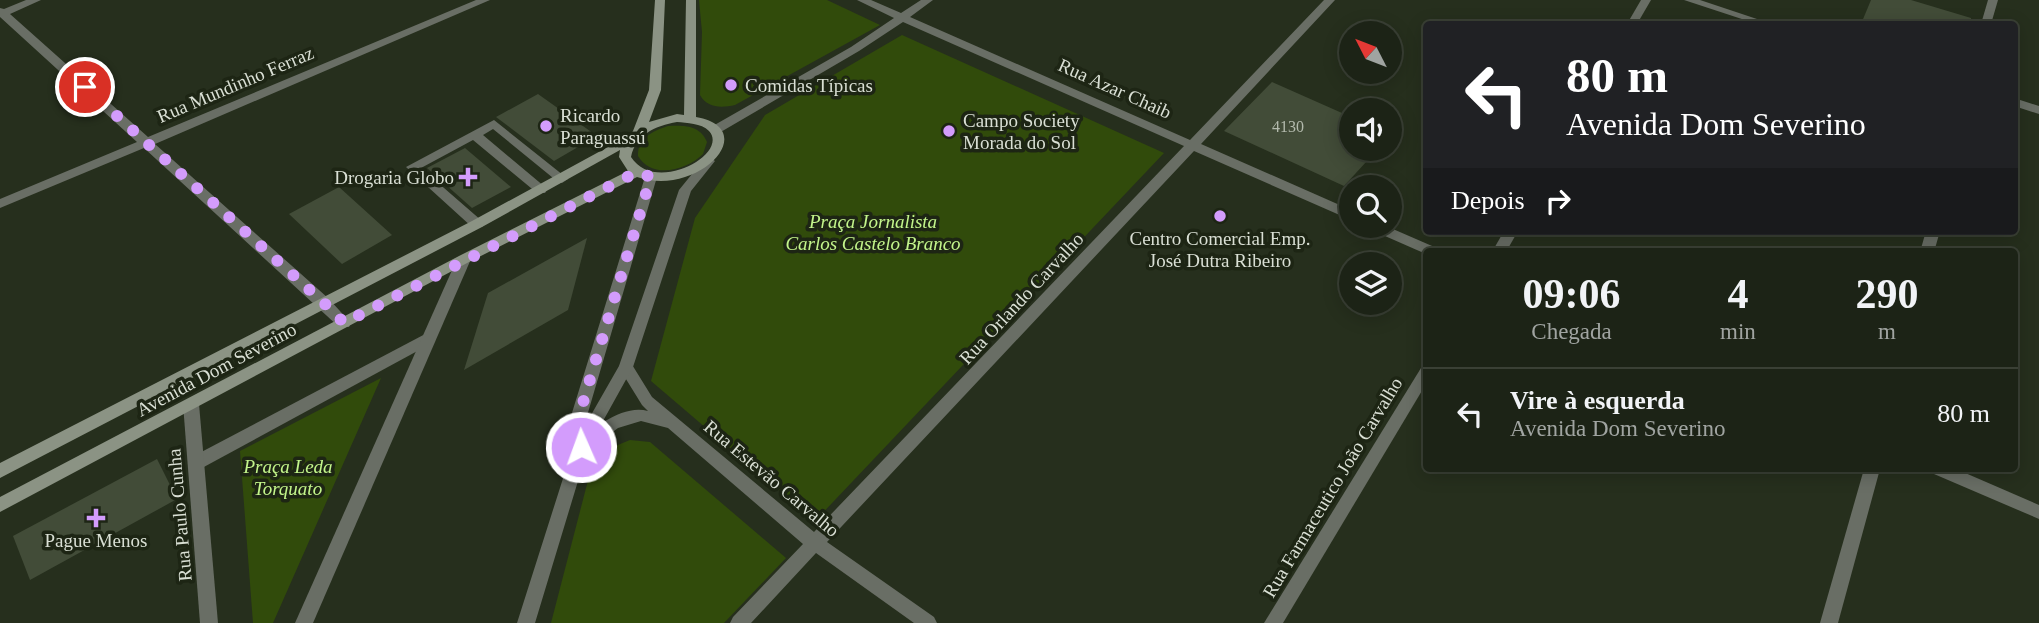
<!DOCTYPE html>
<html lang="pt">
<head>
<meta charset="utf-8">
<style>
  :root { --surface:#1c2316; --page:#252b1f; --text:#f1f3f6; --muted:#a0a4a1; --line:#3a4035 }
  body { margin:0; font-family:"Times New Roman",serif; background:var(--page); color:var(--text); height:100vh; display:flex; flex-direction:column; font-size:26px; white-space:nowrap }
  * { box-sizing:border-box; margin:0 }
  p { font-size:23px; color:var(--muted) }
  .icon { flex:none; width:38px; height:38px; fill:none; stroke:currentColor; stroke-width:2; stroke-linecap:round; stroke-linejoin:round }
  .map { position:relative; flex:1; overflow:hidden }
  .panel { position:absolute; left:1423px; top:248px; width:595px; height:224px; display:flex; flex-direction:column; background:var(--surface); border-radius:7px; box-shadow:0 4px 18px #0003,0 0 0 2px var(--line) }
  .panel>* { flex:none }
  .banner { position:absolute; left:1423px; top:21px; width:595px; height:214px; border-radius:7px; box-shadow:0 4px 18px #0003,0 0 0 2px var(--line); background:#202124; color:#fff; overflow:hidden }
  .needle { width:46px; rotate:312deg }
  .controls { position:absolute; left:1339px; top:21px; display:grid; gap:14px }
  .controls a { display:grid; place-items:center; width:63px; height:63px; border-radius:50%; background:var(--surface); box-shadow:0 4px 18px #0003,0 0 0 2px var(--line); font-size:35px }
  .pin { position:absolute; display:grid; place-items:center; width:60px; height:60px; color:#fff; margin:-30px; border:4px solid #fff; border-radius:50%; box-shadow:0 2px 7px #0007 }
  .me { position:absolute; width:77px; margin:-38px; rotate:358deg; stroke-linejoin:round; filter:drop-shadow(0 0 5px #0008) }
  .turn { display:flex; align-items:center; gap:24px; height:147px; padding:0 28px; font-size:32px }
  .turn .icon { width:91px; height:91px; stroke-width:2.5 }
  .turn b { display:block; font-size:49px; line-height:60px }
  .then { display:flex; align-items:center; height:66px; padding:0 28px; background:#0003; gap:14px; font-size:26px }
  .eta { display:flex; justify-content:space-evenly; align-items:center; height:119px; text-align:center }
  .eta b { font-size:42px; font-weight:600; line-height:49px }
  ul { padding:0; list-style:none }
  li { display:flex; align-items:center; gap:21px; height:91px; padding:0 28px; border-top:2px solid var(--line) }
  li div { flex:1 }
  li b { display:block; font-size:26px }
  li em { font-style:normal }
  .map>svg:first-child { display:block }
  .green { fill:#314b0b }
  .building { fill:#424c38 }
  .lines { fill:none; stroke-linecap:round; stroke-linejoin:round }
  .service { fill:#696e65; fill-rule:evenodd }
  .minor { fill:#696e65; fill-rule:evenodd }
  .tertiary { fill:#696e65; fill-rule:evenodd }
  .secondary { fill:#8b9384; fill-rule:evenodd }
  .route { stroke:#d39cfc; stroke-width:12; stroke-dasharray:0 21.6 }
  .poi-dot { fill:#d39cfc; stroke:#1d2514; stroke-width:2.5 }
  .labels { text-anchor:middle; stroke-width:7; stroke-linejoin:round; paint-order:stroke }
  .number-label { font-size:16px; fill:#b3baad }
  .street-label { font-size:19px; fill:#d9dfd4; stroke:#1d2514 }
  .poi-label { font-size:19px; fill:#d9dfd4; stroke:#1d2514; text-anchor:start }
  .park-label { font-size:19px; font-style:italic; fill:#c3f58b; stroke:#1d2514 }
</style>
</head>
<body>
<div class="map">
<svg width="2039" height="623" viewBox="0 0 2039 623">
  <rect width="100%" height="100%" fill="#262f1d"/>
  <!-- green -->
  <g class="green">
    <path d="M699,0H827L880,25L735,105C721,108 707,108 700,95L702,32Z"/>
    <polygon points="902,35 1164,153 815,521 651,381 695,218 765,115"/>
    <path d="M668,126C684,125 700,125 707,142L703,154C687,170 652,180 638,156C637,138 653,131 668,126Z"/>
    <polygon points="381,378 273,623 253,623 240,451"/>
    <polygon points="630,440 650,442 786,558 724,623 551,623 592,465 608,449"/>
  </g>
  <!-- building -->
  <g class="building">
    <polygon points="1871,0 1911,0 1971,18 1971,24 1861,24"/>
    <polygon points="1272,82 1351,117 1351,149 1378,149 1344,186 1224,131"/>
    <polygon points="538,94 597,136 554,161 496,117"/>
    <polygon points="465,148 511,187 472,208 427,168"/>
    <polygon points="339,187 392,235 342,264 289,214"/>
    <polygon points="587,238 568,310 464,370 488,293"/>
    <polygon points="157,459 177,499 30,580 13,536"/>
  </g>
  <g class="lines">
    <!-- service -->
    <g class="service">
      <polygon points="494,120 568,179 562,183 558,182 493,129 483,135 545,187 547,190 545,193 537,193 473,140 421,168 482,221 484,224 482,227 472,227 406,167"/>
      <polygon points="429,332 434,334 436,338 434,342 202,468 196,470 190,468 188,463 190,458"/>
    </g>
    <!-- minor -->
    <g class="minor">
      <polygon points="26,0 41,0 10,14 148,137 476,0 490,0 155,144 328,298 351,323 349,327 339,327 144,148 0,208 0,199 137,142 0,17 0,8 4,9"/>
      <path d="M857,0H871L901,13L921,0H933L910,17L1190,140L1324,0H1335L1201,144L1351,210V220L1194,151L827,542L934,617L937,623H914L816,553L751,623H730L733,617L803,544L668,428L641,421L618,428L586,452L581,453L576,452L573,447L576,442C594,428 623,404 648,411L642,405L621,371L619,367L621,363H631L652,397L814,532L1184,146L903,22L859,51L719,133H711L709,130L711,127L851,47L894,18Z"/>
      <polygon points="1641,0 1651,0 1637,24 1627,24"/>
      <polygon points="1684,0 1700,0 1772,24 1757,24"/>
      <polygon points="1988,0 1998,0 1991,24 1981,24"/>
      <polygon points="2014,98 2039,106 2039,114 2014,106"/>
      <polygon points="1367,226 1386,226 1439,249 1441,252 1426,252 1426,254 1369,229"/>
      <polygon points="1504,231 1518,231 1506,252 1492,252"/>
      <polygon points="1926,231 1940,231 1934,252 1920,252"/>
      <polygon points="464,254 471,259 313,623 295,623 457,259"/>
      <polygon points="1426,366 1426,384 1283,623 1264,623 1421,368"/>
      <polygon points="191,398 196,400 199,404 218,623 200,623 183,404 186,400"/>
      <polygon points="1864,469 1880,469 1838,623 1820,623"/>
      <polygon points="1932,469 1956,469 2039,505 2039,519 1934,474"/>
    </g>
    <!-- tertiary -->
    <polygon class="tertiary" points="709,157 715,161 691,191 633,367 588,448 535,623 517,623 573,447 571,416 645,177 651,173 657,177 587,416 587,422 619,366 679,190 705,158"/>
    <!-- secondary -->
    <path class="secondary" d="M655,0H665L661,90L649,122L677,114L684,115L686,0H696V117C763,129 698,198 637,177L469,262L0,512V497L459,256L628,171L619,157L620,150L482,227L0,478V463L472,221L628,136L633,131L649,90ZM677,122C687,123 701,123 709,131C730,154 655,195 631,157C636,134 655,126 677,122Z"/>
  </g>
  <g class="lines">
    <!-- route -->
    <polyline class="route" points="85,87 323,302 344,323 637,172 651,177 579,416 581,447"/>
  </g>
  <!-- markers -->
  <g class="poi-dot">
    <circle cx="731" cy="85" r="7"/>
    <circle cx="546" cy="126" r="7"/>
    <circle cx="949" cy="131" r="7"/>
    <path d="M464.5 166.5h7v7h7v7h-7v7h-7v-7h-7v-7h7z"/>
    <circle cx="1220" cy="216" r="7"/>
    <path d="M92.5 507.5h7v7h7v7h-7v7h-7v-7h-7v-7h7z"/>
  </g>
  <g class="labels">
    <!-- number labels -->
    <g class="number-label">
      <text x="1288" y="132">4130</text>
    </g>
    <!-- street labels -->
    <g class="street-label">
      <text transform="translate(235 84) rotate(-23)" y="7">Rua Mundinho Ferraz</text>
      <text transform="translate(1115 88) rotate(24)" y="7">Rua Azar Chaib</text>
      <text transform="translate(1021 298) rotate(-47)" y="7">Rua Orlando Carvalho</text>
      <text transform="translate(216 369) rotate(-28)" y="7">Avenida Dom Severino</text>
      <text transform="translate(772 478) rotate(40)" y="7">Rua Estevão Carvalho</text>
      <text transform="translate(1332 487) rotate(-59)" y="7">Rua Farmaceutico João Carvalho</text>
      <text transform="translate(179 515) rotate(-95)" y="7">Rua Paulo Cunha</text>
    </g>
    <!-- poi labels -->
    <g class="poi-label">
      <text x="745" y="92">Comidas Típicas</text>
      <text x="560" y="122">Ricardo<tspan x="560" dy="22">Paraguassú</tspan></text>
      <text x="963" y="127">Campo Society<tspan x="963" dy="22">Morada do Sol</tspan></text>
      <text x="454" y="184" text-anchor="end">Drogaria Globo</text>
      <text x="1220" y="245" text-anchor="middle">Centro Comercial Emp.<tspan x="1220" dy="22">José Dutra Ribeiro</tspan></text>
      <text x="96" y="547" text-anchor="middle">Pague Menos</text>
    </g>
    <!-- park labels -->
    <g class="park-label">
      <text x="873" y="228">Praça Jornalista<tspan x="873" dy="22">Carlos Castelo Branco</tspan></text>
      <text x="288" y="473">Praça Leda<tspan x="288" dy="22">Torquato</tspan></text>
    </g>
  </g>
</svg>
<div class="controls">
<a><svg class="needle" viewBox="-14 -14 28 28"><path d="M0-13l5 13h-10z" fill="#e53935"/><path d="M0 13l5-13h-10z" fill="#a0a4a1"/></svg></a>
<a><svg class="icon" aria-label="sound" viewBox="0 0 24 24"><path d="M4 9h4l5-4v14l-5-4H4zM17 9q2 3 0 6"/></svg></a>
<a><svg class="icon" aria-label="search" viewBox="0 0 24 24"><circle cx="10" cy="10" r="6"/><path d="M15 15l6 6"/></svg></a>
<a><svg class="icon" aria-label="layers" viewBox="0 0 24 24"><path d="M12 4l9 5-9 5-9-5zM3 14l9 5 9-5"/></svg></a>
</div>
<div class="pin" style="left:85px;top:87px;background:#d93025"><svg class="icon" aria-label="arrive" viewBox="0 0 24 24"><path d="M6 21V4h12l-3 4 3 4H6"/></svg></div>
<svg class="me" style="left:581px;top:447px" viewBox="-20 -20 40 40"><circle r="17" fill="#d39cfc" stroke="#fff" stroke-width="3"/><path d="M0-11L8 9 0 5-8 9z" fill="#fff"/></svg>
<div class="banner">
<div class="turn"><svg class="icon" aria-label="left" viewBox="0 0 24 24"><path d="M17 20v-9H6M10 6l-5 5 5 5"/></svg><div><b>80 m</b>Avenida Dom Severino</div></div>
<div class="then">Depois<svg class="icon" aria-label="right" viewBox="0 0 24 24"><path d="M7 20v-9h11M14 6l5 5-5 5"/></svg></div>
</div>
<section class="panel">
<div class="eta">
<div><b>09:06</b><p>Chegada</p></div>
<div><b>4</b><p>min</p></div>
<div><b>290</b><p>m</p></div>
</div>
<ul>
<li><svg class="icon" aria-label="left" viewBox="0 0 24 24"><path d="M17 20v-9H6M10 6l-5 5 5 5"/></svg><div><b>Vire à esquerda</b><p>Avenida Dom Severino</p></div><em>80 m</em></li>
</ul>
</section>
</div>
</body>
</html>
